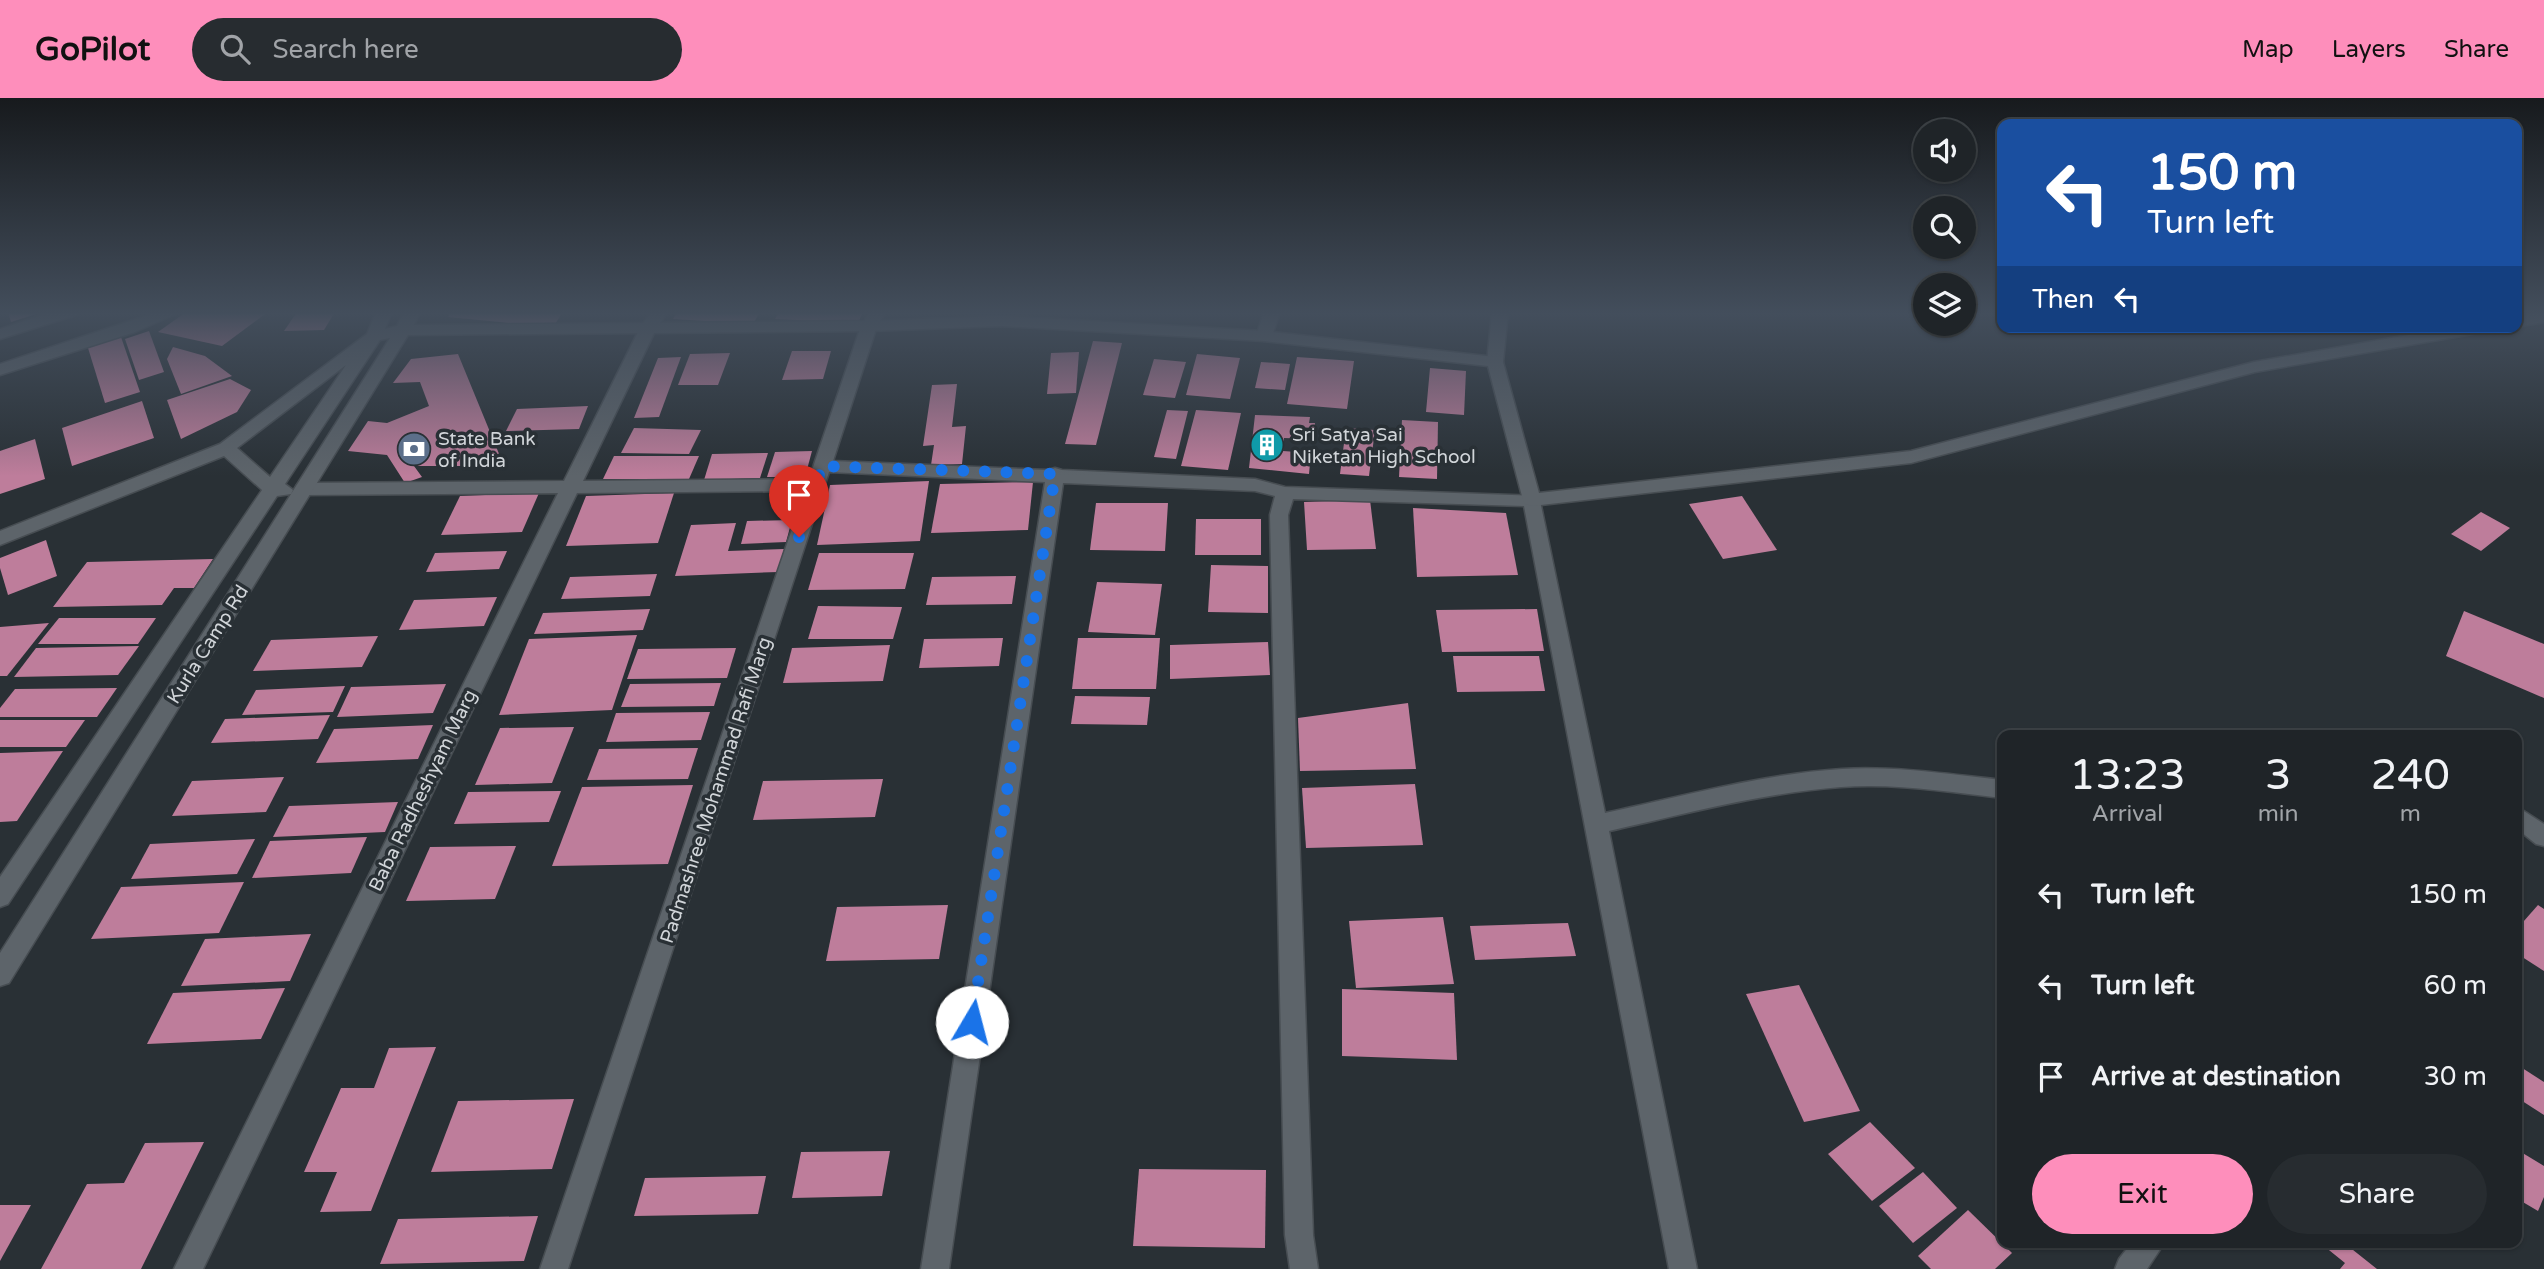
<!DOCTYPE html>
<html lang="en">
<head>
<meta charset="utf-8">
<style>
  :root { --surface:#1f2428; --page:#272c30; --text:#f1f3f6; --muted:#a1a4a8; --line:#3c4145; --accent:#fe8ebb }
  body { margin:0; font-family:"Varela Round",sans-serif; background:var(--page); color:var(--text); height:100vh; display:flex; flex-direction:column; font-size:26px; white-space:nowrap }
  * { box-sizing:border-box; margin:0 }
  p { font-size:23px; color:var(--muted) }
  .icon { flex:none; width:38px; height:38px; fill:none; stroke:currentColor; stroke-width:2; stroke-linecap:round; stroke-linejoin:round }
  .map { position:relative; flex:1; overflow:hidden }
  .details { position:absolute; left:1997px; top:632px; width:525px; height:518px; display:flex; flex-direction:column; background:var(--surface); border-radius:14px; box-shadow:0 2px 5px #0004,0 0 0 2px var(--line) }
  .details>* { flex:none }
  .top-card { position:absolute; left:1997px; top:21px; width:525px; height:214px; border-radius:14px; box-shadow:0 2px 5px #0004,0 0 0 2px var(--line); background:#1a4fa0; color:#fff; overflow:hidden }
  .buttons { position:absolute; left:1913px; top:21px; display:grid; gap:14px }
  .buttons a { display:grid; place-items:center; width:63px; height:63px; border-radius:50%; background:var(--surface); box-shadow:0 2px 5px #0004,0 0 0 2px var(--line); font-size:35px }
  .pin { position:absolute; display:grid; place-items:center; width:60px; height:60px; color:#fff; margin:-72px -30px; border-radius:50% 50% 50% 0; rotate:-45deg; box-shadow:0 0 7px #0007 }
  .pin .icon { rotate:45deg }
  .me { position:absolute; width:77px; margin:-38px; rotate:8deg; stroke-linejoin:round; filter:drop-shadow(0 0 5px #0008) }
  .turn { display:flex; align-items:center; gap:24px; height:147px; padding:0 35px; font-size:32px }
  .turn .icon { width:91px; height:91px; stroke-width:2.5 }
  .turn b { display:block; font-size:49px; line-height:60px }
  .then { display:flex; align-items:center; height:66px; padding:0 35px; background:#0003; gap:14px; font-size:26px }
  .eta { display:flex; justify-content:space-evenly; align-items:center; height:119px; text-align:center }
  .eta b { font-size:42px; font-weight:600; line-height:49px }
  .cta { display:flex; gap:14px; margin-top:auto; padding:14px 35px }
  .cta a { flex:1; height:80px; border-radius:42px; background:var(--accent); color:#111; font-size:28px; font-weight:600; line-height:80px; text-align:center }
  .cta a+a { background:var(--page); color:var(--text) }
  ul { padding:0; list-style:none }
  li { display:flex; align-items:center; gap:21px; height:91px; padding:0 35px }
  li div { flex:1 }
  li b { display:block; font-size:26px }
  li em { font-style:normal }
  header { display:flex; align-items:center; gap:42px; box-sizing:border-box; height:98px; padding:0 35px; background:var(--accent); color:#111 }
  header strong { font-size:33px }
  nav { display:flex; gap:38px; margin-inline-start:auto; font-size:24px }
  .search { width:490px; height:63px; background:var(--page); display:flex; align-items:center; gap:18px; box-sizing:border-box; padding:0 24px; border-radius:38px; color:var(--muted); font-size:26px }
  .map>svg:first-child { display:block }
  .building { fill:#be7d9b }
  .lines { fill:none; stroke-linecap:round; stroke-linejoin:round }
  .street-casing { stroke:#474d52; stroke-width:3 }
  .secondary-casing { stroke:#474d52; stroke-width:3 }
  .street { fill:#5d646a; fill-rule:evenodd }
  .secondary { fill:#5d646a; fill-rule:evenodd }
  .route { stroke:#1a73e8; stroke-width:12; stroke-dasharray:0 21.6 }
  .labels { text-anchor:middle; stroke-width:7; stroke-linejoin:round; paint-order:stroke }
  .poi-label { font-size:19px; fill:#d1d5d9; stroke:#293035; text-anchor:start }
  .street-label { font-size:19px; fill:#d1d5d9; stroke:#293035 }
</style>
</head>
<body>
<header>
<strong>GoPilot</strong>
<div class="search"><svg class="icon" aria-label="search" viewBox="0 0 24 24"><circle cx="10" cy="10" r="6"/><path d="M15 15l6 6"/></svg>Search here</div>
<nav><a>Map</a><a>Layers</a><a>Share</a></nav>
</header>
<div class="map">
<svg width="2544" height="1171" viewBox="0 0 2544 1171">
  <rect width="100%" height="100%" fill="#293035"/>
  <!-- building -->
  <g class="building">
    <polygon points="8,214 39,214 39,215 11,224"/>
    <polygon points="186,214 268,214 222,248 158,234"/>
    <polygon points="297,214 335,214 324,232 284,233"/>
    <polygon points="451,214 563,214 553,229 448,219"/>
    <polygon points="677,214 760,214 753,226 673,221"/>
    <polygon points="779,214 863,214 858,225 775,221"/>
    <polygon points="149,233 164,274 139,282 125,241"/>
    <polygon points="121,239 140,294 105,305 88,250"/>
    <polygon points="1093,243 1122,245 1096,347 1065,346"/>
    <polygon points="173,249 205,258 232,278 181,296 167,261"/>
    <polygon points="792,253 831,253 823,281 782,282"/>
    <polygon points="1079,254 1076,295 1047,296 1051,255"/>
    <polygon points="730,255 718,287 678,287 690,256"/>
    <polygon points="458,256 504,368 414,368 422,379 405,385 387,357 348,353 368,323 387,325 429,308 420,284 393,285 411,261"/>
    <polygon points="1197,256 1240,260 1230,301 1186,297"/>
    <polygon points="681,259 659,319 634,320 658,260"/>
    <polygon points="1297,259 1354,263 1347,311 1287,306"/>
    <polygon points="1154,261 1186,264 1175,300 1143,297"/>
    <polygon points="1261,264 1290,266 1285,292 1255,290"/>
    <polygon points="1430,270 1466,273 1464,317 1426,314"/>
    <polygon points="230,281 251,292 237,314 181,341 167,302"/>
    <polygon points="957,286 952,329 966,328 962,366 931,367 934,347 923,348 932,287"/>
    <polygon points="142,303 154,340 72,368 62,330"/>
    <polygon points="588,308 579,331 506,333 517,311"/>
    <polygon points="1167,312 1188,313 1176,361 1154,359"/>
    <polygon points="1196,312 1241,315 1228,372 1181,368"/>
    <polygon points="1255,317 1310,319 1309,325 1315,325 1313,341 1284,340 1283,353 1311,355 1309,376 1249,370"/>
    <polygon points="1402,322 1438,324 1437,381 1399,379"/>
    <polygon points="634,330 701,332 689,356 621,355"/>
    <polygon points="1346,330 1375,332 1369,378 1340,376"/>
    <polygon points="35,341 45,381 0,396 0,353"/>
    <polygon points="812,353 805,379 767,379 775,354"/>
    <polygon points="768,355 760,380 704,382 712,356"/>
    <polygon points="614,358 699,358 689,381 603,381"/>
    <polygon points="929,383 920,443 817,447 830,387"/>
    <polygon points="1033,384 1028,432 931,435 940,386"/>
    <polygon points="539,395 522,434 441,437 460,398"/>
    <polygon points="674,395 658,445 566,448 586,398"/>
    <polygon points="1742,398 1777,452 1723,461 1689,406"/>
    <polygon points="1370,402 1376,451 1307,452 1304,404"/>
    <polygon points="1096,405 1168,405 1165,453 1090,452"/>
    <polygon points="1413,410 1506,415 1518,477 1417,479"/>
    <polygon points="2481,414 2510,430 2481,453 2451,436"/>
    <polygon points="1196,421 1261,421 1261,457 1195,457"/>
    <polygon points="792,422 786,444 741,446 747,423"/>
    <polygon points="736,425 728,453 784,451 778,474 675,478 691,427"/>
    <polygon points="46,442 57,478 8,497 0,470 0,460"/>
    <polygon points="507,453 499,471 426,474 435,455"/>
    <polygon points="819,455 914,455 905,491 808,492"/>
    <polygon points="213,461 194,490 174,490 162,507 53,509 87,464"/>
    <polygon points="1211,467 1268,468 1268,515 1208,514"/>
    <polygon points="657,476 650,498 561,501 570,479"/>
    <polygon points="1016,478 1012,506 926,507 932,479"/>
    <polygon points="1097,484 1162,486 1155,537 1088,534"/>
    <polygon points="497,499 484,528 399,532 414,502"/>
    <polygon points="818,508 902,509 893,541 808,541"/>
    <polygon points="650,511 643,532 534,536 543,515"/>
    <polygon points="1537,511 1544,553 1442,554 1436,512"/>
    <polygon points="2464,513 2544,546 2544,600 2446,558"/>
    <polygon points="59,520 156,520 138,546 38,546"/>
    <polygon points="49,525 7,578 0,578 0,529"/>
    <polygon points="637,537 612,612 499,617 529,541"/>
    <polygon points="378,538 362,569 253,573 271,542"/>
    <polygon points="1003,540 999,568 919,570 924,541"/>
    <polygon points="1078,540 1160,540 1156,591 1072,591"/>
    <polygon points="1268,544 1270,577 1170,581 1170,547"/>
    <polygon points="890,547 883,583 783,585 792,550"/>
    <polygon points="139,548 118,577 14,579 36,550"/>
    <polygon points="736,550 727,580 627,581 638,551"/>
    <polygon points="1453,558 1539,558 1545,593 1457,594"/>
    <polygon points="721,585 714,608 621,609 630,586"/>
    <polygon points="446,586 433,615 337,619 351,589"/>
    <polygon points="345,588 333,614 242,617 256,592"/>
    <polygon points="117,590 97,619 0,619 0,610 15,591"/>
    <polygon points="1075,598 1150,599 1147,627 1071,626"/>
    <polygon points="1408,605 1416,671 1300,673 1298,620"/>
    <polygon points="710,614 701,642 606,644 616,615"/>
    <polygon points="330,617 318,641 211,645 225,621"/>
    <polygon points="0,622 85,622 66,649 0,649"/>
    <polygon points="433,627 418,661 316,665 334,631"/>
    <polygon points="574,629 552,685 475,687 500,630"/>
    <polygon points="698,650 688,681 587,682 599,651"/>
    <polygon points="63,653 17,723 0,724 0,655"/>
    <polygon points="284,679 266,714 172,718 192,683"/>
    <polygon points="883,681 875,719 753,722 763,683"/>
    <polygon points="1415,686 1423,747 1306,750 1302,690"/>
    <polygon points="693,687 668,766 552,768 582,689"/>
    <polygon points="561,693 549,724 454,726 468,694"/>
    <polygon points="398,704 385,734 273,739 289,708"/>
    <polygon points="367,739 351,775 252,780 270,743"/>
    <polygon points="255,741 237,776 131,781 150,746"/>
    <polygon points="516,748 495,801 406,803 430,749"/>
    <polygon points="244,784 219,835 91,841 121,789"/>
    <polygon points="948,807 939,861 826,863 837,809"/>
    <polygon points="2538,807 2544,811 2544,873 2516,855 2516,832"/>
    <polygon points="1443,819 1454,886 1356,890 1349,823"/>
    <polygon points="1568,825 1576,858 1475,862 1470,828"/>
    <polygon points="311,836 290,883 181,888 205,841"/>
    <polygon points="1799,887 1860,1013 1804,1024 1746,896"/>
    <polygon points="285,890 261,941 147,946 173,895"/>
    <polygon points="1342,891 1454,895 1457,962 1342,958"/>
    <polygon points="436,949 371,1113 320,1114 337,1074 304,1074 341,990 374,990 389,950"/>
    <polygon points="2516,966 2544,984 2544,1017 2516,999"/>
    <polygon points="574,1001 552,1071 431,1074 458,1003"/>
    <polygon points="1870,1024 1915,1070 1872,1103 1828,1056"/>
    <polygon points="204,1044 141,1171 41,1171 87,1086 124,1085 145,1045"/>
    <polygon points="2516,1051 2544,1068 2544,1099 2538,1113 2516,1100"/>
    <polygon points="890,1053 882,1098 792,1100 801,1054"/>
    <polygon points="1139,1071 1266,1072 1265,1150 1133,1148"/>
    <polygon points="1923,1074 1957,1110 1913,1145 1879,1108"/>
    <polygon points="766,1078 758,1116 634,1118 645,1080"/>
    <polygon points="0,1107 31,1107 0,1163"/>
    <polygon points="1968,1112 2012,1155 1995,1171 1931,1171 1918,1158"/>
    <polygon points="538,1118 524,1163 380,1166 398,1121"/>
    <polygon points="2319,1144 2343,1144 2377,1171 2340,1171 2345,1165"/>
  </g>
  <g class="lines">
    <defs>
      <g id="street">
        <polygon points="52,214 78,214 76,217 0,241 0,231"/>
        <polygon points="157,214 180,214 135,234 0,277 0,266"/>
        <path d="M651,214H668L656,231L583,383L809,381L861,228L870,214H886L877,228L833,363L1048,372L1055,370L1062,372L1255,381L1285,389L1539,398L1605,715C1683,698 1762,676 1842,671C1895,668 1949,676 2002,682V700C1949,694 1895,685 1841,689C1762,695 1685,716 1609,733L1697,1171H1669L1524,408L1293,401L1288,417L1313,1137L1318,1171H1290L1285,1137L1270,417L1275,398L1255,393L1063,385L949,1171H921L1045,384L829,374L568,1171H540L805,393L577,395L203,1171H174L558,395L304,397L297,395L295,391L297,387L304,385L564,383L640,230Z"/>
        <polygon points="1264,214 1280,214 1272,238 1264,243 1256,238"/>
        <polygon points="1492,214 1508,214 1503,264 1495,269 1487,264"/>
        <polygon points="2516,708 2544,726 2544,748 2536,746 2516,730"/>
        <polygon points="2132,1144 2165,1144 2147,1171 2115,1171 2119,1161"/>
      </g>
      <g id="secondary">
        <path d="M376,214H392L385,231L397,228L404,214H420L414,227L869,223L1002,218L1264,233L1495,259L1503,264L1539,395L1911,353L2254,264L2454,229H2492L2484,234L2255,274L1911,365L1532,408L1525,406L1523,402L1488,268L1264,243L1002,228L869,233L408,237L9,885L0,888V855L390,240L380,242L285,386L293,392L291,396L277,398L8,806L0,809V779L262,392L224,358L0,447V433L220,346L367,236ZM346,267L270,379L237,350Z"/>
        <polygon points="2544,214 2544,224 2516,229 2516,219"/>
      </g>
    </defs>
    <!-- street casing -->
    <use href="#street" class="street-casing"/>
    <!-- secondary casing -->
    <use href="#secondary" class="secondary-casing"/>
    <!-- street -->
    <use href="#street" class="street"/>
    <!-- secondary -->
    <use href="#secondary" class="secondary"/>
  </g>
  <!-- sky -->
  <linearGradient id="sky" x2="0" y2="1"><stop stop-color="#171a1d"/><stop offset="0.57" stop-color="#434e5c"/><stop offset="1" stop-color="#434e5c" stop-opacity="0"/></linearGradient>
  <rect width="2544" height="378" fill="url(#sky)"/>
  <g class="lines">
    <!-- route -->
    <polyline class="route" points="799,439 822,368 1055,376 972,924"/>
  </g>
  <!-- icons -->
  <defs>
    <symbol id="building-disc" viewBox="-11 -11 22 22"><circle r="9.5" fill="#0f9aa8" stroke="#293035"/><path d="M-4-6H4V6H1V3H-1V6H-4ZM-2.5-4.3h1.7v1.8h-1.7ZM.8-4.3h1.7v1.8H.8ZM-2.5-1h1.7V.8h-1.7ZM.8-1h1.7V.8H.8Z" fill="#fff"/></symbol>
    <symbol id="bank-disc" viewBox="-11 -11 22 22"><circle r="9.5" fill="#5c6f8a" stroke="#293035"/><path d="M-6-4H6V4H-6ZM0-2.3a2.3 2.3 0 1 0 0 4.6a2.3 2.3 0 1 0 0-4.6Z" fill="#fff"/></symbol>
  </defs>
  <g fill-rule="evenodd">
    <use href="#building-disc" x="1248" y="328" width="38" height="38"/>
    <use href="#bank-disc" x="395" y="332" width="38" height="38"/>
  </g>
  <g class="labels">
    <!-- poi labels -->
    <g class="poi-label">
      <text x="1292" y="343">Sri Satya Sai<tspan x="1292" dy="22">Niketan High School</tspan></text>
      <text x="438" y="347">State Bank<tspan x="438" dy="22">of India</tspan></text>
    </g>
    <!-- street labels -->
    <g class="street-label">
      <text transform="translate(207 546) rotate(-58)" y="7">Kurla Camp Rd</text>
      <text transform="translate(422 692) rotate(-64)" y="7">Baba Radheshyam Marg</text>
      <text transform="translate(715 692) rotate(-72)" y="7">Padmashree Mohammad Rafi Marg</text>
    </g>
  </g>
</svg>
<div class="buttons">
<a><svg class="icon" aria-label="sound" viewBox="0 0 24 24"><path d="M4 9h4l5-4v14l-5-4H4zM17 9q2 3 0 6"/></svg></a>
<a><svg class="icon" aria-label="search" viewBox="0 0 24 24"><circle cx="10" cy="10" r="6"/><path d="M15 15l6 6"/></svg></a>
<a><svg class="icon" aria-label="layers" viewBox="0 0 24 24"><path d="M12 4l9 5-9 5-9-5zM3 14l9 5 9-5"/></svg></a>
</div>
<div class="pin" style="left:799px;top:439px;background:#d93025"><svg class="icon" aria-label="arrive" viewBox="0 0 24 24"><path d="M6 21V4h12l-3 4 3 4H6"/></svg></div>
<svg class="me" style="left:972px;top:924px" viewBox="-20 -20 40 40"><circle r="19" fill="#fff"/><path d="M0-13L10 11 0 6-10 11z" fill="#1a73e8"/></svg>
<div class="top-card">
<div class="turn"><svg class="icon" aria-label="left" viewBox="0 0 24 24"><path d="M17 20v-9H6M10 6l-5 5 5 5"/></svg><div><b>150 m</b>Turn left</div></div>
<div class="then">Then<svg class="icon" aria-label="left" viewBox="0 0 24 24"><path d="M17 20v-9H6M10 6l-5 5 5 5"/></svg></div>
</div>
<section class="details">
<div class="eta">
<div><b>13:23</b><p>Arrival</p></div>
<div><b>3</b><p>min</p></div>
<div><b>240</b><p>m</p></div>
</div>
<ul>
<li><svg class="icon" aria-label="left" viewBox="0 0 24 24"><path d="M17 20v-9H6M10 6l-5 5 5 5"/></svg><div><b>Turn left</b></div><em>150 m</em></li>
<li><svg class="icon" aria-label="left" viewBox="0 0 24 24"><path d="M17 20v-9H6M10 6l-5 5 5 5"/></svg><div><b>Turn left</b></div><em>60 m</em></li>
<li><svg class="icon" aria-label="arrive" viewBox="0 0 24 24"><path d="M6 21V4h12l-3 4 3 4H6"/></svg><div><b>Arrive at destination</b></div><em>30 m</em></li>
</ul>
<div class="cta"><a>Exit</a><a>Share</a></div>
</section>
</div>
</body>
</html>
